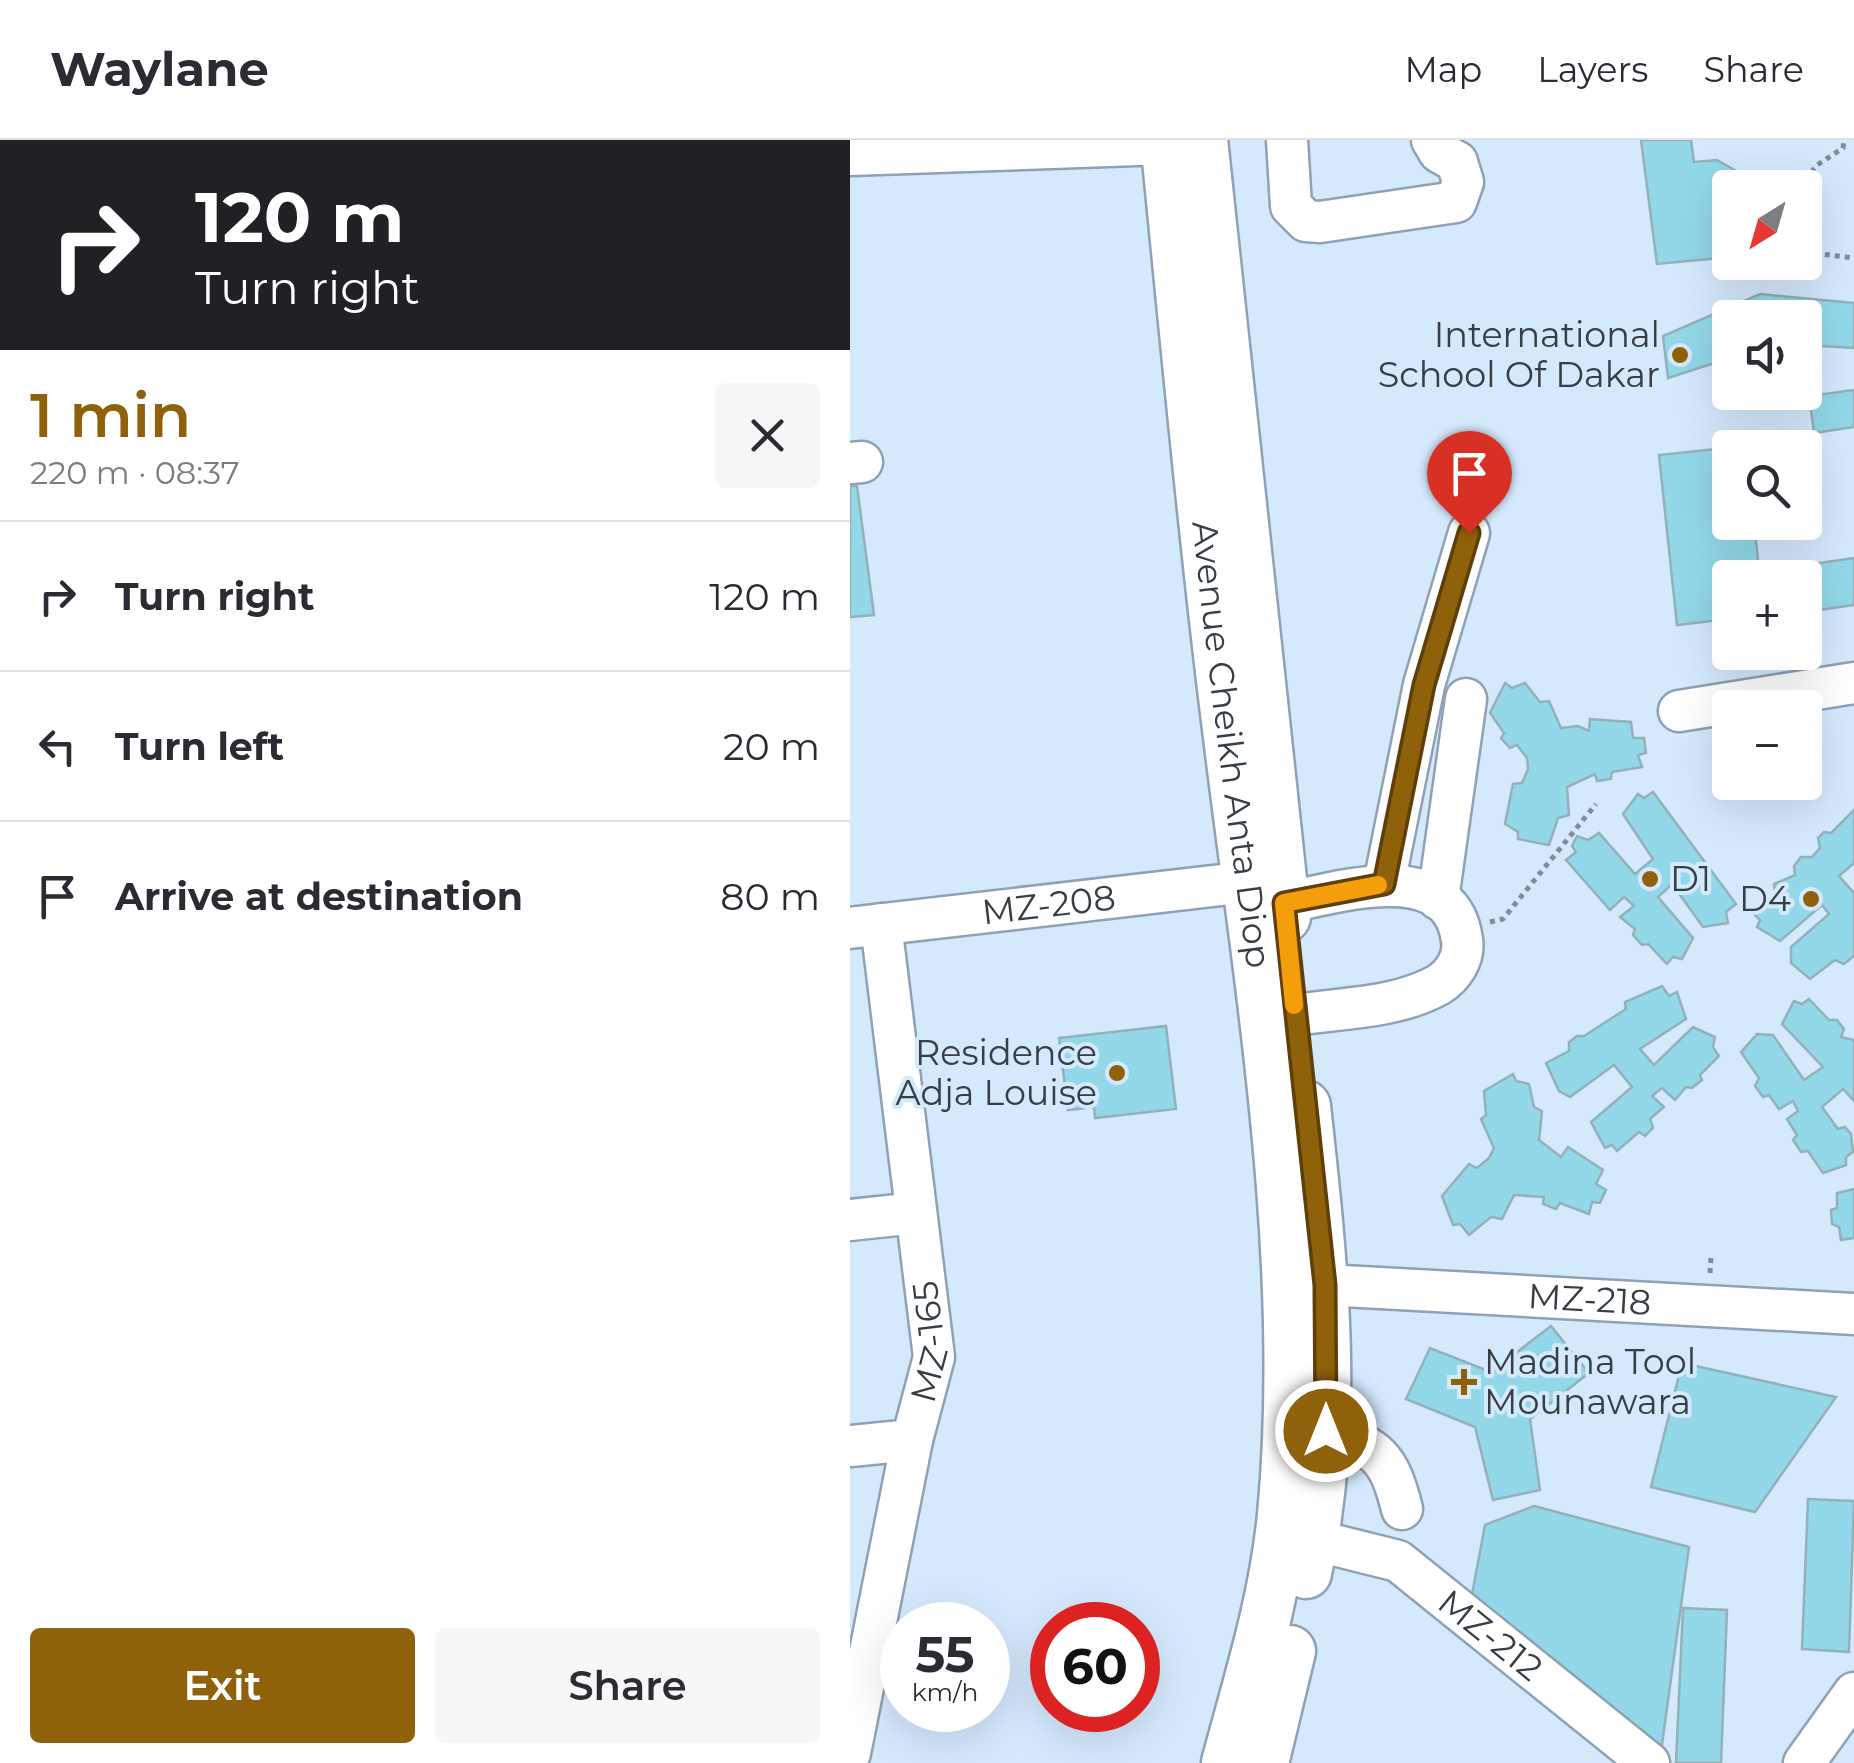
<!DOCTYPE html>
<html lang="en">
<head>
<meta charset="utf-8">
<style>
  :root { --surface:#fff; --page:#f7f7f7; --text:#2b2b33; --muted:#7c7c81; --line:#e1e1e2; --accent:#90610b }
  body { margin:0; font-family:Montserrat,sans-serif; background:var(--page); color:var(--text); height:100vh; display:flex; flex-direction:column; font-size:38px; white-space:nowrap }
  * { box-sizing:border-box; margin:0 }
  p { font-size:32px; color:var(--muted) }
  .icon { flex:none; width:55px; height:55px; fill:none; stroke:currentColor; stroke-width:2; stroke-linecap:round; stroke-linejoin:round }
  .map { position:relative; flex:1; overflow:hidden }
  .drawer { display:flex; flex-direction:column; background:var(--surface); width:850px }
  .drawer>* { flex:none }
  .guide { background:#202124; color:#fff; overflow:hidden }
  .needle { width:65px; rotate:217deg }
  .tools { position:absolute; left:862px; top:30px; display:grid; gap:20px }
  .tools a { display:grid; place-items:center; width:110px; height:110px; border-radius:10px; background:var(--surface); box-shadow:0 10px 40px #0002; font-size:50px }
  .speed { position:absolute; left:30px; top:1462px; display:flex; gap:20px; font-size:50px; font-weight:700; text-align:center }
  .speed>* { display:grid; place-content:center; width:130px; height:130px; border-radius:50%; background:var(--surface); box-shadow:0 10px 40px #0002; line-height:1 }
  .speed small { font-size:25px; font-weight:400 }
  .speed .limit { border:15px solid #d22; background:#fff; color:#111 }
  .pin { position:absolute; display:grid; place-items:center; width:85px; height:85px; color:#fff; margin:-102px -42px; border-radius:50% 50% 50% 0; rotate:-45deg; box-shadow:0 0 10px #0007 }
  .pin .icon { rotate:45deg }
  .me { position:absolute; width:110px; margin:-55px; rotate:0deg; stroke-linejoin:round; filter:drop-shadow(0 0 8px #0008) }
  .turn { display:flex; align-items:center; gap:35px; height:210px; padding:0 30px; font-size:45px }
  .turn .icon { width:130px; height:130px; stroke-width:2.5 }
  .turn b { display:block; font-size:70px; line-height:85px }
  .round { display:grid; place-items:center; flex:none; width:105px; height:105px; border-radius:10px; background:var(--page) }
  .overview { display:flex; align-items:center; justify-content:space-between; height:170px; padding:0 30px }
  h1 { font-size:60px; font-weight:600; line-height:75px; color:var(--accent) }
  .action { display:flex; gap:20px; margin-top:auto; padding:20px 30px }
  .action a { flex:1; height:115px; border-radius:10px; background:var(--accent); color:#fff; font-size:40px; font-weight:600; line-height:115px; text-align:center }
  .action a+a { background:var(--page); color:var(--text) }
  ul { padding:0; list-style:none }
  li { display:flex; align-items:center; gap:30px; height:150px; padding:0 30px; border-top:2px solid var(--line) }
  li div { flex:1 }
  li b { display:block; font-size:38px }
  li em { font-style:normal }
  header { display:flex; align-items:center; gap:60px; box-sizing:border-box; height:140px; padding:0 50px; background:var(--surface); border-bottom:2px solid var(--line) }
  header strong { font-size:48px }
  nav { display:flex; gap:55px; margin-inline-start:auto; font-size:35px }
  main { display:flex; flex:1; min-height:0 }
  .map>svg:first-child { display:block }
  .building { fill:#92d8e9; stroke:#93b1b9; stroke-width:2.5 }
  .lines { fill:none; stroke-linecap:round; stroke-linejoin:round }
  .minor-casing { stroke:#8fa1b4; stroke-width:45 }
  .major-casing { stroke:#8fa1b4; stroke-width:55 }
  .path { stroke:#7f8d9a; stroke-width:5; stroke-dasharray:5 5; stroke-linecap:butt }
  .minor { stroke:#fff; stroke-width:40 }
  .major { stroke:#fff; stroke-width:50 }
  .route-casing { stroke:#5e3f07; stroke-width:25 }
  .route { stroke:#90610b; stroke-width:18 }
  .slow { stroke:#f59e0b; stroke-width:18 }
  .poi-dot { fill:#90610b; stroke:#d5e9fd; stroke-width:4 }
  .labels { text-anchor:middle; stroke-width:8; stroke-linejoin:round; paint-order:stroke }
  .poi-label { font-size:35px; fill:#363e46; stroke:#d5e9fd; text-anchor:end }
  .street-label { font-size:35px; fill:#363e46; stroke:#d5e9fd }
</style>
</head>
<body>
<header>
<strong>Waylane</strong>
<nav><a>Map</a><a>Layers</a><a>Share</a></nav>
</header>
<main>
<section class="drawer">
<div class="guide">
<div class="turn"><svg class="icon" aria-label="right" viewBox="0 0 24 24"><path d="M7 20v-9h11M14 6l5 5-5 5"/></svg><div><b>120 m</b>Turn right</div></div>
</div>
<div class="overview"><div><h1>1 min</h1><p>220 m · 08:37</p></div><a class="round"><svg class="icon" aria-label="close" viewBox="0 0 24 24"><path d="M6 6l12 12M18 6L6 18"/></svg></a></div>
<ul>
<li><svg class="icon" aria-label="right" viewBox="0 0 24 24"><path d="M7 20v-9h11M14 6l5 5-5 5"/></svg><div><b>Turn right</b></div><em>120 m</em></li>
<li><svg class="icon" aria-label="left" viewBox="0 0 24 24"><path d="M17 20v-9H6M10 6l-5 5 5 5"/></svg><div><b>Turn left</b></div><em>20 m</em></li>
<li><svg class="icon" aria-label="arrive" viewBox="0 0 24 24"><path d="M6 21V4h12l-3 4 3 4H6"/></svg><div><b>Arrive at destination</b></div><em>80 m</em></li>
</ul>
<div class="action"><a>Exit</a><a>Share</a></div>
</section>
<div class="map">
<svg width="1004" height="1623" viewBox="0 0 1004 1623">
  <rect width="100%" height="100%" fill="#d5e9fd"/>
  <!-- building -->
  <g class="building">
    <polygon points="791,0 841,0 844,22 867,20 888,32 891,48 880,48 877,66 880,117 807,124"/>
    <polygon points="910,154 1004,163 1004,208 955,205 955,178 880,178 880,218 818,238 813,196"/>
    <polygon points="1004,250 1004,287 964,293 959,256"/>
    <polygon points="895,306 880,308 880,382 904,382 910,438 880,438 880,479 827,485 809,315"/>
    <polygon points="0,346 7,346 24,475 0,477"/>
    <polygon points="1004,418 1004,465 955,472 955,438 930,438 928,429"/>
    <polygon points="655,543 662,548 675,543 690,562 699,561 711,588 728,586 739,591 740,579 781,582 783,598 794,598 796,613 788,615 792,627 762,632 761,639 747,641 745,634 717,647 719,675 708,678 699,705 668,699 668,692 655,684 663,644 672,643 678,629 677,618 667,605 660,608 651,598 654,593 640,573"/>
    <polygon points="803,652 886,764 876,772 878,783 853,787 822,744 808,757 843,798 832,819 823,817 817,824 798,804 792,805 783,795 785,789 770,777 784,766 774,757 760,770 716,720 726,712 722,706 727,696 738,700 749,693 785,734 803,719 773,674 788,654 794,658"/>
    <polygon points="1004,670 1004,723 989,736 1004,753 1004,816 994,824 985,820 960,839 941,823 941,807 979,774 972,765 930,801 907,787 910,780 903,773 925,752 924,744 945,735 944,726 951,717 962,717 970,708 968,698 974,692 981,693"/>
    <polygon points="812,846 819,856 827,852 836,879 790,909 804,925 843,887 865,897 863,907 869,916 850,935 852,940 842,948 836,947 825,960 812,948 802,956 814,967 800,979 803,988 795,996 789,992 767,1011 762,1005 755,1008 741,982 782,947 764,925 720,957 709,951 696,923 719,911 719,902 727,896 734,896 776,869 775,862"/>
    <polygon points="959,859 979,880 987,880 994,889 991,897 1004,900 1004,961 993,949 972,967 988,989 995,987 1001,994 1003,1012 996,1017 996,1025 973,1033 958,1011 951,1012 943,1000 947,995 937,979 948,971 943,961 929,969 919,955 913,957 905,946 909,938 891,912 907,894 923,895 954,940 973,927 932,884 944,861 952,864"/>
    <polygon points="316,886 326,969 245,978 244,967 218,970 209,898"/>
    <polygon points="663,934 666,941 679,944 684,967 692,971 689,1000 711,1017 718,1007 753,1030 746,1044 756,1050 750,1063 742,1062 739,1074 710,1063 706,1069 693,1064 694,1057 664,1055 652,1079 641,1077 619,1095 610,1084 603,1085 592,1056 619,1024 627,1028 639,1018 644,1008 631,979 636,975 634,951"/>
    <polygon points="1004,1049 1004,1098 991,1100 989,1087 982,1084 981,1070 987,1068 987,1053"/>
    <polygon points="701,1186 739,1233 680,1279 690,1350 643,1360 625,1287 556,1259 580,1208 641,1232"/>
    <polygon points="832,1223 986,1257 905,1372 801,1347"/>
    <polygon points="958,1359 1004,1361 999,1512 952,1509"/>
    <polygon points="684,1366 839,1407 811,1612 621,1460 635,1385"/>
    <polygon points="833,1468 877,1470 871,1623 826,1623"/>
  </g>
  <g class="lines">
    <defs>
      <g id="minor">
        <polyline points="437,0 441,66 456,81 470,82 606,62 613,42 607,22 589,12 582,0"/>
        <polyline points="0,15 316,4"/>
        <polyline points="0,323 12,322"/>
        <polyline points="829,571 1004,543"/>
        <polyline points="534,744 574,545 619,393"/>
        <polyline points="588,759 616,559"/>
        <path d="M434,763C486,753 601,715 612,800C615,818 603,836 588,845C547,868 492,868 446,875"/>
        <path id="s1" d="M0,788L397,742"/>
        <polyline points="0,1080 66,1073"/>
        <path id="s2" d="M475,1145L1004,1174"/>
        <path d="M476,1291C528,1307 539,1317 552,1369"/>
        <polyline points="0,1306 62,1300"/>
        <path id="s3" d="M464,1400L548,1421L799,1623"/>
        <path id="s4" d="M0,1613L62,1300L84,1217L31,784"/>
        <polyline points="954,1623 1004,1553"/>
      </g>
      <g id="major">
        <path id="s5" d="M316,0C336,199 354,398 379,597C410,848 457,1122 433,1375C425,1459 399,1541 377,1623"/>
        <polyline points="352,0 435,777"/>
        <path d="M455,966C472,1122 490,1278 456,1433"/>
        <polyline points="413,1623 440,1511"/>
      </g>
    </defs>
    <!-- minor casing -->
    <use href="#minor" class="minor-casing"/>
    <!-- major casing -->
    <use href="#major" class="major-casing"/>
    <!-- path -->
    <g class="path">
      <polyline points="949,48 967,25 993,8 994,0"/>
      <polyline points="955,112 1004,118"/>
      <polyline points="640,782 653,779 746,664"/>
      <polyline points="860,1133 861,1117"/>
    </g>
    <!-- minor -->
    <use href="#minor" class="minor"/>
    <!-- major -->
    <use href="#major" class="major"/>
  </g>
  <g class="lines">
    <defs>
      <polyline id="route" points="476,1291 475,1145 434,763 534,744 574,545 619,393"/>
    </defs>
    <!-- route casing -->
    <use href="#route" class="route-casing"/>
    <!-- route -->
    <use href="#route" class="route"/>
    <!-- slow -->
    <polyline class="slow" points="444,865 434,763 528,745"/>
  </g>
  <!-- markers -->
  <g class="poi-dot">
    <circle cx="830" cy="215" r="10"/>
    <circle cx="800" cy="739" r="10"/>
    <circle cx="961" cy="759" r="10"/>
    <circle cx="267" cy="933" r="10"/>
    <path d="M609 1227h10v10h10v10h-10v10h-10v-10h-10v-10h10z"/>
  </g>
  <g class="labels">
    <!-- poi labels -->
    <g class="poi-label">
      <text x="810" y="207">International<tspan x="810" dy="40">School Of Dakar</tspan></text>
      <text x="820" y="751" text-anchor="start">D1</text>
      <text x="941" y="771">D4</text>
      <text x="247" y="925">Residence<tspan x="247" dy="40">Adja Louise</tspan></text>
      <text x="634" y="1234" text-anchor="start">Madina Tool<tspan x="634" dy="40">Mounawara</tspan></text>
    </g>
    <!-- street labels -->
    <g class="street-label">
      <text dy="12" stroke="none"><textPath href="#s5" startOffset="608">Avenue Cheikh Anta Diop</textPath></text>
      <text dy="12" stroke="none"><textPath href="#s1" startOffset="200">MZ-208</textPath></text>
      <text dy="12" stroke="none"><textPath href="#s2" startOffset="265">MZ-218</textPath></text>
      <text dy="12" stroke="none"><textPath href="#s4" startOffset="420">MZ-165</textPath></text>
      <text dy="12" stroke="none"><textPath href="#s3" startOffset="205">MZ-212</textPath></text>
    </g>
  </g>
</svg>
<div class="tools">
<a><svg class="needle" viewBox="-14 -14 28 28"><path d="M0-13l5 13h-10z" fill="#e53935"/><path d="M0 13l5-13h-10z" fill="#7c7c81"/></svg></a>
<a><svg class="icon" aria-label="sound" viewBox="0 0 24 24"><path d="M4 9h4l5-4v14l-5-4H4zM17 9q2 3 0 6"/></svg></a>
<a><svg class="icon" aria-label="search" viewBox="0 0 24 24"><circle cx="10" cy="10" r="6"/><path d="M15 15l6 6"/></svg></a>
<a>+</a>
<a>−</a>
</div>
<div class="speed"><div>55<small>km/h</small></div><div class="limit">60</div></div>
<div class="pin" style="left:619px;top:393px;background:#d93025"><svg class="icon" aria-label="arrive" viewBox="0 0 24 24"><path d="M6 21V4h12l-3 4 3 4H6"/></svg></div>
<svg class="me" style="left:476px;top:1291px" viewBox="-20 -20 40 40"><circle r="17" fill="#90610b" stroke="#fff" stroke-width="3"/><path d="M0-11L8 9 0 5-8 9z" fill="#fff"/></svg>
</div>
</main>
</body>
</html>
